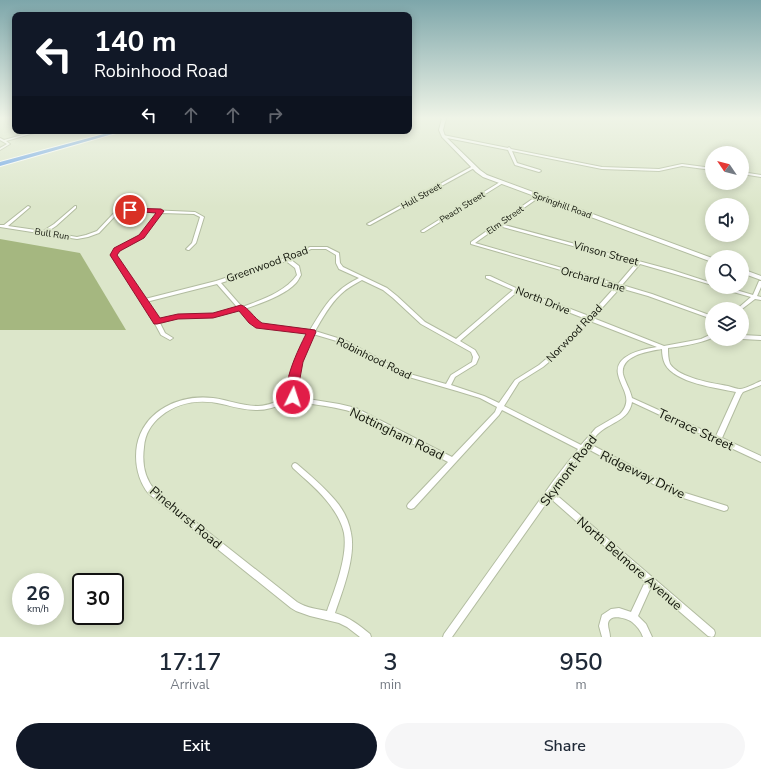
<!DOCTYPE html>
<html lang="en">
<head>
<meta charset="utf-8">
<style>
  :root { --surface:#fff; --page:#f6f6f7; --text:#1f2937; --muted:#747a83; --accent:#111827 }
  body { margin:0; font-family:"Nunito Sans",sans-serif; background:var(--page); color:var(--text); height:100vh; display:flex; flex-direction:column; font-size:15px; white-space:nowrap }
  * { box-sizing:border-box; margin:0 }
  p { font-size:13px; color:var(--muted) }
  .icon { flex:none; width:22px; height:22px; fill:none; stroke:currentColor; stroke-width:2; stroke-linecap:round; stroke-linejoin:round }
  .map { position:relative; height:637px; overflow:hidden }
  .sheet { display:flex; flex-direction:column; background:var(--surface); flex:1 }
  .sheet>* { flex:none }
  .guide { position:absolute; left:12px; top:12px; width:400px; height:122px; border-radius:8px; box-shadow:0 2px 10px #0003; background:#111827; color:#fff; overflow:hidden }
  .needle { width:26px; rotate:305deg }
  .fabs { position:absolute; left:705px; top:146px; display:grid; gap:8px }
  .fabs a { display:grid; place-items:center; width:44px; height:44px; border-radius:50%; background:var(--surface); box-shadow:0 2px 10px #0003; font-size:20px }
  .speed { position:absolute; left:12px; top:573px; display:flex; gap:8px; font-size:20px; font-weight:700; text-align:center }
  .speed>* { display:grid; place-content:center; width:52px; height:52px; border-radius:50%; background:var(--surface); box-shadow:0 2px 10px #0003; line-height:1 }
  .speed small { font-size:10px; font-weight:400 }
  .speed .limit { border:2px solid #111; border-radius:6px; background:#fff; color:#111 }
  .pin { position:absolute; display:grid; place-items:center; width:34px; height:34px; color:#fff; margin:-17px; border:2px solid #fff; border-radius:50%; box-shadow:0 1px 4px #0007 }
  .me { position:absolute; width:44px; margin:-22px; rotate:4deg; stroke-linejoin:round; filter:drop-shadow(0 0 3px #0008) }
  .turn { display:flex; align-items:center; gap:14px; height:84px; padding:0 16px; font-size:18px }
  .turn .icon { width:52px; height:52px; stroke-width:2.5 }
  .turn b { display:block; font-size:28px; line-height:34px }
  .lanes { display:flex; align-items:center; height:38px; padding:0 16px; background:#0003; justify-content:center; gap:20px; direction:ltr }
  .lanes .off { opacity:.35 }
  .eta { display:flex; justify-content:space-evenly; align-items:center; height:68px; text-align:center }
  .eta b { font-size:24px; font-weight:600; line-height:28px }
  .cta { display:flex; gap:8px; margin-top:auto; padding:8px 16px }
  .cta a { flex:1; height:46px; border-radius:24px; background:var(--accent); color:#fff; font-size:16px; font-weight:600; line-height:46px; text-align:center }
  .cta a+a { background:var(--page); color:var(--text) }
  .map>svg:first-child { display:block }
  .green { fill:#a5b780 }
  .lines { fill:none; stroke-linecap:round; stroke-linejoin:round }
  .street-casing { stroke:#b2bca0; stroke-width:2 }
  .secondary-casing { stroke:#b2bca0; stroke-width:2 }
  .highway-casing { stroke:#fff; stroke-width:2 }
  .street { fill:#fff; fill-rule:evenodd }
  .secondary { fill:#fff; fill-rule:evenodd }
  .highway { fill:#5898e9; fill-rule:evenodd }
  .route { fill:#e11d48; stroke:#92132f }
  .labels { text-anchor:middle; stroke-width:4; stroke-linejoin:round; paint-order:stroke }
  .far-street-label { font-size:9px; fill:#101309; stroke:#dce6ca }
  .street-label { font-size:11px; fill:#101309; stroke:#dce6ca }
  .near-street-label { font-size:13px; fill:#101309; stroke:#dce6ca }
</style>
</head>
<body>
<div class="map">
<svg width="761" height="637" viewBox="0 0 761 637">
  <rect width="100%" height="100%" fill="#dce6ca"/>
  <!-- green -->
  <polygon class="green" points="0,239 80,253 126,330 0,330"/>
  <g class="lines">
    <defs>
      <g id="street">
        <polygon points="37,131 41,131 6,141 10,144 0,150 0,148 7,144 0,140 0,138 4,140"/>
        <polygon points="443,135 508,148 509,147 511,149 602,167 659,169 682,164 712,168 712,170 682,166 659,171 602,169 512,151 517,163 540,170 541,171 539,172 515,165 508,150 442,137 442,135"/>
        <polygon points="473,166 476,167 370,225 369,225 367,224"/>
        <polygon points="742,172 761,175 761,177 742,174"/>
        <polygon points="500,182 503,183 424,232 422,232 421,231"/>
        <path d="M538,195L541,196L501,224L672,270L712,283V285L668,272L640,264L622,285L652,294L712,316V319L648,296L620,288L593,318L664,346L691,341L701,339L712,334V338C698,344 683,346 668,348C668,353 668,359 670,364C679,378 712,383 728,386C732,387 737,389 740,389C745,389 756,383 761,381V385L743,392L741,395L722,438L761,456V462L632,402C629,420 612,422 600,432C596,435 593,440 590,444L679,491L727,506L728,508L727,510L724,511L674,495L586,448L585,451H584L581,454L553,492L714,630L715,633L714,636L712,637L708,636L651,587L638,616L646,624L652,637H643C641,631 637,626 632,622C626,618 609,613 608,624C608,628 610,633 610,637H602L599,626L602,615L611,609L619,608L631,612L645,582L550,498L452,637H443L444,634L554,480L578,449L502,410L499,415L414,508L411,509L408,508L407,506L408,504L448,462L352,412C337,407 322,406 307,403C303,402 296,399 292,400C290,400 286,402 284,403C276,407 267,410 257,410C245,410 234,407 222,404C200,399 178,402 161,416C151,424 145,434 144,447C142,462 144,478 155,490L297,602C307,608 316,609 327,611C335,589 348,556 344,533C342,523 336,513 330,505C320,491 306,480 293,468L292,466L293,464L295,463L297,464C310,475 324,487 335,500C343,509 349,521 351,533C356,556 343,590 335,613C349,617 359,625 370,634L371,637H360L347,627L339,623L310,616L296,611L291,608L149,494C138,481 134,462 137,445C144,410 180,394 213,398C228,400 242,406 258,406C269,406 280,400 290,396C290,373 297,353 309,333L256,326L250,322L240,310L212,317H181L170,320L160,323L165,333L173,338L170,340L161,335L154,322L111,255L117,248L140,236L158,212L126,211L116,215L99,233L88,237L77,239L0,227V225H4L28,206L30,207L29,208L8,226L43,231L54,224L75,206H76V208L56,226L47,232L77,237L86,235L97,231L114,213L126,209L195,212L204,217L196,243L189,250H188L186,249L192,243L200,217L194,214L162,213L142,238L119,250L115,255L145,299L216,281L285,258L310,247H327L339,253L340,263L343,267L387,288L397,296L425,322L456,339L513,290L486,278V276H490L518,289L589,316L616,286L471,244V242ZM499,226L636,263L618,284L475,243ZM311,249H326L336,255V263L339,269L359,278C351,282 344,286 338,292C326,302 318,317 310,330L259,324L254,320L244,309C260,304 285,295 296,283C298,281 299,278 301,275L299,266L290,259ZM286,261L295,268L297,275C285,292 263,299 245,306L242,307L221,283ZM362,280L383,290L393,298L421,324L471,352L473,357L472,362L451,375L446,384L406,373L344,340L315,331C322,319 330,304 341,294C347,288 355,284 362,280ZM217,284L238,308L212,315H181L158,320L146,302ZM517,292L586,319L552,354L539,365L515,380L499,403L484,396L451,385L455,377L476,364L479,357L475,350L460,341ZM590,321L657,347C643,349 614,355 618,374C621,389 634,399 620,414L596,428L581,445L504,406L519,382L543,367L556,356ZM313,334L340,342L402,375L457,391L480,398L497,407L495,412L452,457L356,408L339,404L308,399L296,396C296,373 302,354 313,334ZM662,349C662,354 663,360 665,364C675,383 717,388 736,392L716,436L632,398C630,389 625,382 623,374C620,355 650,351 662,349Z"/>
        <polygon points="759,281 761,281 761,287 757,296 761,297 761,300 755,299 742,309 737,309 751,297 719,288 719,287 726,287 753,295"/>
        <polygon points="742,335 761,336 761,340 742,339"/>
      </g>
      <g id="secondary">
        <polygon points="442,118 446,118 443,130 445,136 480,170 487,175 712,258 712,262 483,177 476,172 442,137 439,130"/>
        <polygon points="742,269 761,276 761,280 742,273"/>
      </g>
      <polygon id="highway" points="115,131 123,131 0,166 0,162"/>
    </defs>
    <!-- street casing -->
    <use href="#street" class="street-casing"/>
    <!-- secondary casing -->
    <use href="#secondary" class="secondary-casing"/>
    <!-- highway casing -->
    <use href="#highway" class="highway-casing"/>
    <!-- street -->
    <use href="#street" class="street"/>
    <!-- secondary -->
    <use href="#secondary" class="secondary"/>
    <!-- highway -->
    <use href="#highway" class="highway"/>
  </g>
  <!-- sky -->
  <linearGradient id="sky" x2="0" y2="1"><stop stop-color="#7da6aa"/><stop offset="0.57" stop-color="#eff4e7"/><stop offset="1" stop-color="#eff4e7" stop-opacity="0"/></linearGradient>
  <rect width="761" height="207" fill="url(#sky)"/>
  <!-- route -->
  <path class="route" d="M128,208L161,209L164,211L144,238L120,251L117,255L160,318L178,314L213,313L241,305C248,307 254,318 262,323L315,330L316,332L303,362L296,400H289C280,386 299,348 306,334L256,328L249,323L239,311L213,318L178,319L157,324H154L110,255L114,248L139,235L156,213L130,211L127,210Z"/>
  <g class="labels">
    <!-- far-street labels -->
    <g class="far-street-label">
      <text transform="translate(421 196) rotate(-29)" y="3">Hull Street</text>
      <text transform="translate(562 205) rotate(20)" y="3">Springhill Road</text>
      <text transform="translate(462 207) rotate(-32)" y="3">Peach Street</text>
      <text transform="translate(505 220) rotate(-35)" y="3">Elm Street</text>
      <text transform="translate(52 234) rotate(9)" y="3">Bull Run</text>
    </g>
    <!-- street labels -->
    <g class="street-label">
      <text transform="translate(606 253) rotate(15)" y="4">Vinson Street</text>
      <text transform="translate(267 264) rotate(-20)" y="4">Greenwood Road</text>
      <text transform="translate(593 279) rotate(16)" y="4">Orchard Lane</text>
      <text transform="translate(543 300) rotate(22)" y="4">North Drive</text>
      <text transform="translate(574 333) rotate(-46)" y="4">Norwood Road</text>
      <text transform="translate(374 358) rotate(26)" y="4">Robinhood Road</text>
    </g>
    <!-- near-street labels -->
    <g class="near-street-label">
      <text transform="translate(696 429) rotate(25)" y="5">Terrace Street</text>
      <text transform="translate(397 433) rotate(26)" y="5">Nottingham Road</text>
      <text transform="translate(568 470) rotate(-53)" y="5">Skymont Road</text>
      <text transform="translate(643 474) rotate(26)" y="5">Ridgeway Drive</text>
      <text transform="translate(186 517) rotate(40)" y="5">Pinehurst Road</text>
      <text transform="translate(630 563) rotate(41)" y="5">North Belmore Avenue</text>
    </g>
  </g>
</svg>
<div class="fabs">
<a><svg class="needle" viewBox="-14 -14 28 28"><path d="M0-13l5 13h-10z" fill="#e53935"/><path d="M0 13l5-13h-10z" fill="#747a83"/></svg></a>
<a><svg class="icon" aria-label="sound" viewBox="0 0 24 24"><path d="M4 9h4l5-4v14l-5-4H4zM17 9q2 3 0 6"/></svg></a>
<a><svg class="icon" aria-label="search" viewBox="0 0 24 24"><circle cx="10" cy="10" r="6"/><path d="M15 15l6 6"/></svg></a>
<a><svg class="icon" aria-label="layers" viewBox="0 0 24 24"><path d="M12 4l9 5-9 5-9-5zM3 14l9 5 9-5"/></svg></a>
</div>
<div class="speed"><div>26<small>km/h</small></div><div class="limit">30</div></div>
<div class="pin" style="left:130px;top:210px;background:#d93025"><svg class="icon" aria-label="arrive" viewBox="0 0 24 24"><path d="M6 21V4h12l-3 4 3 4H6"/></svg></div>
<svg class="me" style="left:293px;top:397px" viewBox="-20 -20 40 40"><circle r="17" fill="#e11d48" stroke="#fff" stroke-width="3"/><path d="M0-11L8 9 0 5-8 9z" fill="#fff"/></svg>
<div class="guide">
<div class="turn"><svg class="icon" aria-label="left" viewBox="0 0 24 24"><path d="M17 20v-9H6M10 6l-5 5 5 5"/></svg><div><b>140 m</b>Robinhood Road</div></div>
<div class="lanes"><svg class="icon" aria-label="left" viewBox="0 0 24 24"><path d="M17 20v-9H6M10 6l-5 5 5 5"/></svg><svg class="icon off" aria-label="ahead" viewBox="0 0 24 24"><path d="M12 20V5M6 11l6-6 6 6"/></svg><svg class="icon off" aria-label="ahead" viewBox="0 0 24 24"><path d="M12 20V5M6 11l6-6 6 6"/></svg><svg class="icon off" aria-label="right" viewBox="0 0 24 24"><path d="M7 20v-9h11M14 6l5 5-5 5"/></svg></div>
</div>
</div>
<section class="sheet">
<div class="eta">
<div><b>17:17</b><p>Arrival</p></div>
<div><b>3</b><p>min</p></div>
<div><b>950</b><p>m</p></div>
</div>
<div class="cta"><a>Exit</a><a>Share</a></div>
</section>
</body>
</html>
